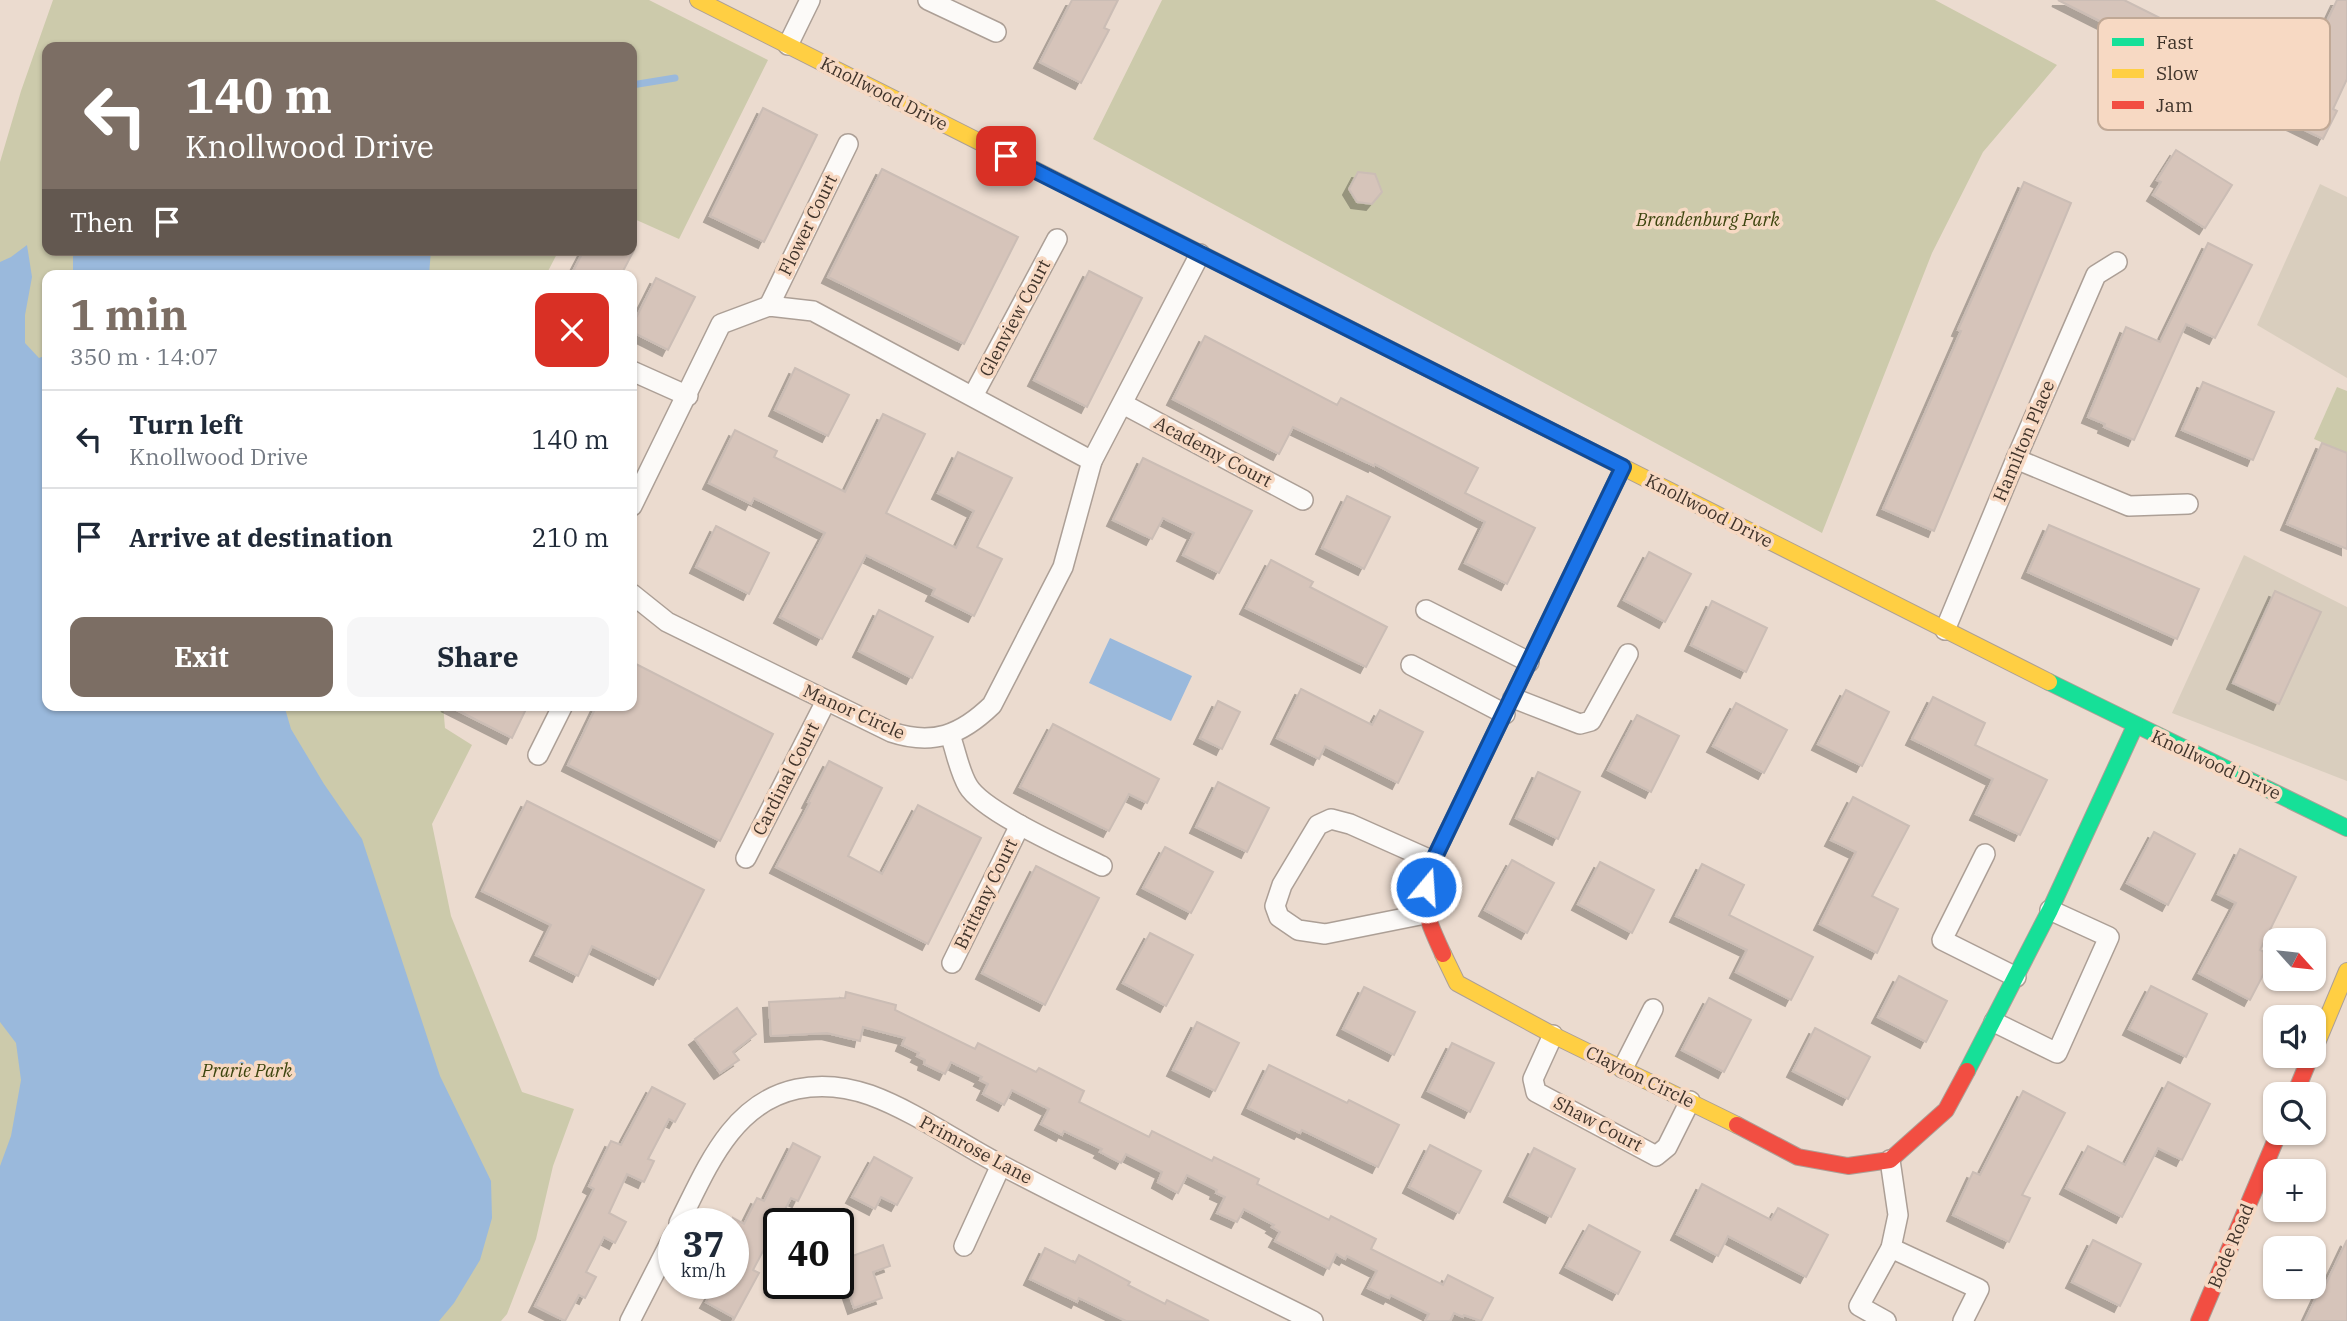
<!DOCTYPE html>
<html lang="en">
<head>
<meta charset="utf-8">
<style>
  :root { --surface:#fff; --page:#f6f6f7; --text:#1f2937; --muted:#747a83; --line:#e0e1e3; --accent:#7c6e64 }
  body { margin:0; font-family:"IBM Plex Serif",serif; background:var(--page); color:var(--text); height:100vh; display:flex; flex-direction:column; font-size:26px; white-space:nowrap }
  * { box-sizing:border-box; margin:0 }
  p { font-size:23px; color:var(--muted) }
  .icon { flex:none; width:38px; height:38px; fill:none; stroke:currentColor; stroke-width:2; stroke-linecap:round; stroke-linejoin:round }
  .map { position:relative; flex:1; overflow:hidden }
  .side { position:absolute; left:42px; top:270px; width:595px; height:441px; display:flex; flex-direction:column; background:var(--surface); border-radius:14px; box-shadow:0 2px 5px #0004 }
  .side>* { flex:none }
  .top-card { position:absolute; left:42px; top:42px; width:595px; height:214px; border-radius:14px; box-shadow:0 2px 5px #0004; background:#7c6e64; color:#fff; overflow:hidden }
  .needle { width:46px; rotate:117deg }
  .fabs { position:absolute; left:2263px; top:928px; display:grid; gap:14px }
  .fabs a { display:grid; place-items:center; width:63px; height:63px; border-radius:14px; background:var(--surface); box-shadow:0 2px 5px #0004; font-size:35px }
  .speed { position:absolute; left:658px; top:1208px; display:flex; gap:14px; font-size:35px; font-weight:700; text-align:center }
  .speed>* { display:grid; place-content:center; width:91px; height:91px; border-radius:50%; background:var(--surface); box-shadow:0 2px 5px #0004; line-height:1 }
  .speed small { font-size:18px; font-weight:400 }
  .speed .limit { border:4px solid #111; border-radius:10px; background:#fff; color:#111 }
  .pin { position:absolute; display:grid; place-items:center; width:60px; height:60px; color:#fff; margin:-30px; border-radius:14px; box-shadow:0 4px 10px #0006 }
  .me { position:absolute; width:77px; margin:-38px; rotate:18deg; stroke-linejoin:round; filter:drop-shadow(0 0 5px #0008) }
  .turn { display:flex; align-items:center; gap:24px; height:147px; padding:0 28px; font-size:32px }
  .turn .icon { width:91px; height:91px; stroke-width:2.5 }
  .turn b { display:block; font-size:49px; line-height:60px }
  .then { display:flex; align-items:center; height:66px; padding:0 28px; background:#0003; gap:14px; font-size:26px }
  .round { display:grid; place-items:center; flex:none; width:74px; height:74px; border-radius:14px; background:var(--page) }
  .overview { display:flex; align-items:center; justify-content:space-between; height:119px; padding:0 28px }
  h1 { font-size:42px; font-weight:700; line-height:52px; color:var(--accent) }
  .primary-button { display:flex; gap:14px; margin-top:auto; padding:14px 28px }
  .primary-button a { flex:1; height:80px; border-radius:14px; background:var(--accent); color:#fff; font-size:28px; font-weight:700; line-height:80px; text-align:center }
  .primary-button a+a { background:var(--page); color:var(--text) }
  ul { padding:0; list-style:none }
  li { display:flex; align-items:center; gap:21px; height:98px; padding:0 28px; border-top:2px solid var(--line) }
  li div { flex:1 }
  li b { display:block; font-size:26px }
  li em { font-style:normal }
  .map>svg:first-child { display:block }
  .commercial { fill:#d9cebe }
  .green { fill:#cccaab }
  .water { fill:#9ab9dc }
  .lines { fill:none; stroke-linecap:round; stroke-linejoin:round }
  .stream { stroke:#9ab9dc; stroke-width:7 }
  .building { fill:#d6c4ba; stroke:#cbbdb5; stroke-width:2; filter:url(#shadow) }
  .street-casing { stroke:#ac9f96; stroke-width:22 }
  .fast-casing { stroke:#ac9f96; stroke-width:18 }
  .slow-casing { stroke:#ac9f96; stroke-width:18 }
  .jam-casing { stroke:#ac9f96; stroke-width:18 }
  .street { stroke:#fcfaf8; stroke-width:19 }
  .fast { stroke:#16e098; stroke-width:16 }
  .slow { stroke:#ffcf43; stroke-width:16 }
  .jam { stroke:#f24e42; stroke-width:16 }
  .route-casing { stroke:#114b97; stroke-width:18 }
  .route { stroke:#1a73e8; stroke-width:12 }
  .labels { text-anchor:middle; stroke-width:7; stroke-linejoin:round; paint-order:stroke }
  .street-label { font-size:18px; fill:#40342b; stroke:#f7d9c3 }
  .park-label { font-size:18px; font-style:italic; fill:#3d450e; stroke:#f7d9c3 }
  .key { fill:#f7d9c3; stroke:#c0a895; stroke-width:2 }
  .key-label { font-size:19px; fill:#40342b }
</style>
</head>
<body>
<div class="map">
<svg width="2347" height="1321" viewBox="0 0 2347 1321">
  <defs>
    <filter id="shadow"><feDropShadow dx="-6" dy="6" stdDeviation="0" flood-color="#0004"/></filter>
  </defs>
  <rect width="100%" height="100%" fill="#ebdbcf"/>
  <!-- commercial -->
  <g class="commercial">
    <polygon points="2320,184 2347,197 2347,378 2257,325"/>
    <polygon points="2244,555 2347,607 2347,781 2172,713"/>
  </g>
  <!-- green -->
  <g class="green">
    <polygon points="53,0 649,0 768,60 679,239 632,218 632,47 47,47 47,250 559,250 546,275 47,275 47,705 443,705 445,728 472,745 432,824 451,916 522,1092 574,1109 553,1166 536,1239 507,1314 501,1321 0,1321 0,162 21,91"/>
    <polygon points="1162,0 1935,0 2057,65 1983,152 1932,253 1822,533 1093,139"/>
    <polygon points="2337,387 2347,391 2347,453 2314,439"/>
  </g>
  <!-- water -->
  <g class="water">
    <polygon points="27,245 32,277 25,315 25,343 39,358 47,355 47,705 284,705 291,729 324,784 362,839 440,1076 491,1181 492,1218 480,1260 454,1303 439,1321 0,1321 0,1166 11,1136 21,1080 16,1043 0,1022 0,262 11,257"/>
    <polygon points="73,250 431,250 429,275 73,275"/>
    <polygon points="1110,638 1192,676 1171,721 1089,683"/>
  </g>
  <g class="lines">
    <!-- stream -->
    <polyline class="stream" points="632,85 675,78"/>
  </g>
  <!-- building -->
  <g class="building">
    <polygon points="1072,0 1118,0 1104,28 1109,30 1081,83 1040,62"/>
    <polygon points="2058,0 2124,0 2184,30 2171,57"/>
    <polygon points="2337,0 2347,0 2347,79 2333,109 2337,111 2323,139 2196,77 2216,39 2270,67 2267,75 2307,94 2329,48 2317,42"/>
    <polygon points="763,108 817,135 764,242 710,216"/>
    <polygon points="2176,150 2232,185 2205,228 2153,195 2161,182 2157,180"/>
    <polygon points="882,169 1018,237 964,344 828,277"/>
    <polygon points="1358,172 1375,174 1382,192 1372,204 1357,202 1349,189"/>
    <polygon points="2024,182 2071,203 1934,531 1883,509 1961,331 1958,330"/>
    <polygon points="2208,243 2252,265 2215,338 2186,324 2134,440 2104,427 2105,424 2088,417 2126,327 2160,342"/>
    <polygon points="584,250 634,250 621,275 571,275"/>
    <polygon points="1089,271 1142,298 1087,407 1034,380"/>
    <polygon points="656,278 695,297 668,350 632,332 632,326"/>
    <polygon points="1205,336 1337,405 1341,398 1478,468 1465,493 1535,528 1507,584 1465,563 1485,522 1375,464 1374,466 1293,427 1279,454 1173,399"/>
    <polygon points="795,368 849,395 828,436 775,410"/>
    <polygon points="2203,382 2274,412 2253,460 2182,430"/>
    <polygon points="883,414 925,434 886,513 956,548 974,511 938,493 958,452 1012,478 977,547 1002,559 974,616 932,595 935,589 866,555 822,639 780,617 825,533 754,498 751,504 709,483 735,430 777,451 774,457 845,492"/>
    <polygon points="2322,443 2347,453 2347,549 2287,524"/>
    <polygon points="1143,458 1252,511 1219,573 1183,555 1194,533 1163,518 1152,539 1113,520"/>
    <polygon points="1347,496 1390,517 1364,569 1322,548"/>
    <polygon points="2049,525 2199,589 2177,639 2028,572"/>
    <polygon points="716,526 769,553 749,594 696,567"/>
    <polygon points="1649,552 1691,574 1665,622 1624,600"/>
    <polygon points="1271,560 1313,582 1310,587 1387,627 1366,667 1246,608"/>
    <polygon points="2275,591 2321,612 2279,704 2233,683"/>
    <polygon points="1712,601 1767,628 1746,672 1691,645"/>
    <polygon points="879,610 933,637 912,678 859,651"/>
    <polygon points="632,662 773,734 720,841 568,765 597,705 632,705"/>
    <polygon points="1301,689 1372,725 1380,710 1423,732 1398,783 1325,746 1319,759 1277,738"/>
    <polygon points="1846,690 1889,712 1862,766 1818,744"/>
    <polygon points="1933,697 1985,723 1975,745 2047,780 2020,835 1976,814 1993,779 1912,739"/>
    <polygon points="1218,701 1240,712 1222,749 1200,738"/>
    <polygon points="1736,703 1787,730 1764,773 1713,746"/>
    <polygon points="447,705 528,705 512,738"/>
    <polygon points="1637,715 1679,736 1651,792 1608,770"/>
    <polygon points="1053,724 1159,779 1147,803 1129,794 1109,831 1020,787"/>
    <polygon points="829,761 882,788 848,856 882,874 918,805 981,838 928,944 776,867 810,803 808,802"/>
    <polygon points="1538,772 1580,792 1558,839 1516,818"/>
    <polygon points="1218,782 1269,808 1247,852 1196,827"/>
    <polygon points="1853,797 1909,826 1872,896 1898,909 1877,953 1820,924 1856,852 1831,840"/>
    <polygon points="527,801 704,890 659,979 592,946 578,976 536,955 551,925 482,891"/>
    <polygon points="2154,832 2195,854 2168,905 2127,883"/>
    <polygon points="1165,847 1213,872 1191,913 1143,888"/>
    <polygon points="2240,849 2296,877 2260,950 2273,956 2250,1000 2199,973 2236,903 2218,894"/>
    <polygon points="1512,860 1554,883 1527,933 1485,910"/>
    <polygon points="1600,862 1654,890 1632,933 1578,904"/>
    <polygon points="1702,864 1744,885 1729,915 1813,957 1791,1000 1736,972 1747,950 1676,916"/>
    <polygon points="1036,866 1099,898 1045,1005 982,973"/>
    <polygon points="1150,933 1193,955 1166,1006 1123,983"/>
    <polygon points="1899,976 1947,1001 1926,1042 1878,1017"/>
    <polygon points="2151,986 2207,1014 2186,1057 2129,1029"/>
    <polygon points="1364,987 1415,1012 1394,1055 1343,1029"/>
    <polygon points="846,992 896,1005 895,1010 975,1049 978,1043 1036,1072 1039,1068 1084,1091 1079,1102 1149,1137 1152,1131 1212,1161 1214,1157 1259,1179 1257,1184 1329,1220 1331,1216 1376,1239 1371,1249 1443,1285 1448,1275 1493,1298 1481,1321 1464,1315 1463,1317 1454,1313 1450,1321 1425,1321 1429,1314 1391,1295 1389,1298 1368,1288 1377,1271 1347,1256 1345,1259 1336,1254 1329,1269 1275,1241 1280,1232 1272,1227 1274,1225 1244,1209 1237,1222 1217,1213 1225,1197 1216,1193 1217,1190 1187,1175 1178,1193 1158,1182 1162,1172 1126,1154 1121,1163 1100,1152 1102,1149 1064,1131 1062,1135 1041,1124 1049,1109 1012,1090 1004,1105 983,1094 988,1084 980,1080 982,1077 951,1062 945,1074 924,1064 925,1060 917,1056 919,1053 902,1045 905,1038 863,1027 860,1041 827,1033 771,1036 769,1002 845,998"/>
    <polygon points="1709,998 1751,1020 1724,1072 1682,1050"/>
    <polygon points="737,1008 756,1034 733,1052 739,1060 720,1073 695,1039"/>
    <polygon points="1197,1022 1239,1043 1215,1091 1173,1070"/>
    <polygon points="1815,1028 1870,1057 1848,1099 1793,1071"/>
    <polygon points="1452,1043 1494,1063 1470,1112 1428,1091"/>
    <polygon points="1269,1065 1347,1103 1349,1100 1399,1125 1378,1167 1302,1130 1300,1133 1248,1108"/>
    <polygon points="2168,1082 2210,1104 2182,1160 2158,1148 2122,1217 2066,1188 2088,1146 2125,1165"/>
    <polygon points="652,1087 685,1104 675,1122 669,1119 648,1159 654,1161 644,1182 627,1174 609,1213 626,1222 615,1243 604,1237 586,1272 596,1277 585,1298 579,1295 565,1321 535,1306 594,1189 589,1186 611,1141 621,1145"/>
    <polygon points="2023,1091 2065,1113 2022,1195 2030,1198 2009,1242 1953,1215 1973,1172 1980,1175"/>
    <polygon points="793,1143 820,1157 798,1201 791,1198 753,1270 759,1273 733,1321 733,1317 706,1302 717,1283 733,1283 733,1218 744,1224 757,1198 764,1201"/>
    <polygon points="1430,1145 1481,1171 1459,1213 1409,1187"/>
    <polygon points="1534,1148 1575,1169 1551,1217 1510,1196"/>
    <polygon points="874,1157 912,1178 897,1205 881,1197 875,1209 852,1197"/>
    <polygon points="1702,1184 1771,1220 1778,1208 1828,1235 1806,1277 1728,1236 1718,1256 1677,1234"/>
    <polygon points="1589,1225 1640,1252 1618,1294 1566,1267"/>
    <polygon points="2093,1240 2141,1264 2120,1306 2072,1282"/>
    <polygon points="2347,1240 2347,1321 2305,1321 2322,1285 2325,1286"/>
    <polygon points="883,1245 890,1266 873,1272 882,1298 854,1308 838,1261"/>
    <polygon points="1045,1248 1075,1263 1079,1255 1130,1282 1128,1285 1165,1304 1167,1300 1209,1321 1126,1321 1079,1298 1077,1302 1030,1279"/>
  </g>
  <g class="lines">
    <defs>
      <g id="street">
        <polyline points="928,0 996,32"/>
        <polyline points="788,45 810,0"/>
        <polyline points="769,306 848,144"/>
        <polyline points="632,371 688,396"/>
        <polyline points="973,396 1057,239"/>
        <polyline points="1123,404 1303,500"/>
        <polyline points="2016,459 2129,506 2188,504"/>
        <polyline points="632,506 721,324 769,306 813,311 1092,461"/>
        <path d="M632,594L667,622L891,732C933,746 961,735 992,705L1063,567L1092,461L1200,254"/>
        <polyline points="1426,610 1529,662"/>
        <polyline points="1945,630 2016,459 2096,275 2117,262"/>
        <polyline points="1411,665 1505,714"/>
        <polyline points="1513,698 1580,724 1591,721 1628,654"/>
        <path d="M950,735C956,751 959,771 968,786C983,812 1072,851 1102,866"/>
        <polyline points="538,755 563,705"/>
        <polyline points="1985,854 1942,940 2016,977"/>
        <polyline points="746,858 826,701"/>
        <polyline points="1425,914 1325,934 1298,930 1279,917 1275,906 1282,885 1318,825 1331,819 1350,824 1433,861"/>
        <polyline points="952,963 1020,825"/>
        <polyline points="1994,1022 2057,1053 2109,937 2050,910"/>
        <polyline points="1553,1035 1533,1079 1536,1092 1656,1156 1667,1147 1690,1101"/>
        <polyline points="1623,1068 1653,1009"/>
        <path d="M679,1223C706,1170 731,1103 797,1089C821,1084 847,1087 870,1095C914,1111 959,1143 1001,1165C1104,1219 1209,1269 1313,1321"/>
        <polyline points="964,1246 1001,1165"/>
        <polyline points="1891,1248 1979,1289 1963,1321"/>
        <polyline points="630,1321 674,1235"/>
        <polyline points="1886,1321 1859,1306 1891,1248 1898,1215 1890,1160"/>
      </g>
      <g id="fast">
        <polyline points="1067,186 1593,452"/>
        <polyline points="2049,682 2347,828"/>
        <polyline points="1967,1071 2050,910 2135,726"/>
      </g>
      <g id="slow">
        <polyline points="698,0 1067,186"/>
        <polyline points="1593,452 2049,682"/>
        <polyline points="1443,954 1457,983 1553,1035 1737,1125"/>
        <polyline points="2314,1050 2347,971"/>
      </g>
      <g id="jam">
        <path d="M1443,954C1424,912 1421,907 1433,861L1623,467"/>
        <polyline points="2295,1094 2311,1055"/>
        <polyline points="1737,1125 1798,1157 1848,1166 1890,1160 1946,1110 1967,1071"/>
        <polyline points="2199,1321 2279,1132"/>
      </g>
    </defs>
    <!-- street casing -->
    <use href="#street" class="street-casing"/>
    <!-- fast casing -->
    <use href="#fast" class="fast-casing"/>
    <!-- slow casing -->
    <use href="#slow" class="slow-casing"/>
    <!-- jam casing -->
    <use href="#jam" class="jam-casing"/>
    <!-- street -->
    <use href="#street" class="street"/>
    <!-- fast -->
    <use href="#fast" class="fast"/>
    <!-- slow -->
    <use href="#slow" class="slow"/>
    <!-- jam -->
    <use href="#jam" class="jam"/>
  </g>
  <g class="lines">
    <defs>
      <polyline id="route" points="1006,156 1623,467 1433,861 1426,887"/>
    </defs>
    <!-- route casing -->
    <use href="#route" class="route-casing"/>
    <!-- route -->
    <use href="#route" class="route"/>
  </g>
  <g class="labels">
    <!-- street labels -->
    <g class="street-label">
      <text transform="translate(884 94) rotate(27)" y="6">Knollwood Drive</text>
      <text transform="translate(808 225) rotate(-64)" y="6">Flower Court</text>
      <text transform="translate(1015 318) rotate(-62)" y="6">Glenview Court</text>
      <text transform="translate(2024 441) rotate(-67)" y="6">Hamilton Place</text>
      <text transform="translate(1213 452) rotate(28)" y="6">Academy Court</text>
      <text transform="translate(1709 511) rotate(27)" y="6">Knollwood Drive</text>
      <text transform="translate(854 712) rotate(24)" y="6">Manor Circle</text>
      <text transform="translate(2216 765) rotate(25)" y="6">Knollwood Drive</text>
      <text transform="translate(786 779) rotate(-63)" y="6">Cardinal Court</text>
      <text transform="translate(986 894) rotate(-64)" y="6">Brittany Court</text>
      <text transform="translate(1640 1077) rotate(26)" y="6">Clayton Circle</text>
      <text transform="translate(1598 1124) rotate(28)" y="6">Shaw Court</text>
      <text transform="translate(976 1150) rotate(28)" y="6">Primrose Lane</text>
      <text transform="translate(2231 1246) rotate(-67)" y="6">Bode Road</text>
    </g>
    <!-- park labels -->
    <g class="park-label">
      <text x="1708" y="226">Brandenburg Park</text>
      <text x="247" y="1077">Prarie Park</text>
    </g>
  </g>
  <!-- legend -->
  <rect x="2098" y="18" width="232" height="112" rx="10" class="key"/>
  <rect x="2112" y="38" width="32" height="8" fill="#16e098"/>
  <rect x="2112" y="69" width="32" height="9" fill="#ffcf43"/>
  <rect x="2112" y="101" width="32" height="8" fill="#f24e42"/>
  <g class="key-label">
    <text x="2156" y="49">Fast</text>
    <text x="2156" y="80">Slow</text>
    <text x="2156" y="112">Jam</text>
  </g>
</svg>
<div class="fabs">
<a><svg class="needle" viewBox="-14 -14 28 28"><path d="M0-13l5 13h-10z" fill="#e53935"/><path d="M0 13l5-13h-10z" fill="#747a83"/></svg></a>
<a><svg class="icon" aria-label="sound" viewBox="0 0 24 24"><path d="M4 9h4l5-4v14l-5-4H4zM17 9q2 3 0 6"/></svg></a>
<a><svg class="icon" aria-label="search" viewBox="0 0 24 24"><circle cx="10" cy="10" r="6"/><path d="M15 15l6 6"/></svg></a>
<a>+</a>
<a>−</a>
</div>
<div class="speed"><div>37<small>km/h</small></div><div class="limit">40</div></div>
<div class="pin" style="left:1006px;top:156px;background:#d93025"><svg class="icon" aria-label="arrive" viewBox="0 0 24 24"><path d="M6 21V4h12l-3 4 3 4H6"/></svg></div>
<svg class="me" style="left:1426px;top:887px" viewBox="-20 -20 40 40"><circle r="17" fill="#1a73e8" stroke="#fff" stroke-width="3"/><path d="M0-11L8 9 0 5-8 9z" fill="#fff"/></svg>
<div class="top-card">
<div class="turn"><svg class="icon" aria-label="left" viewBox="0 0 24 24"><path d="M17 20v-9H6M10 6l-5 5 5 5"/></svg><div><b>140 m</b>Knollwood Drive</div></div>
<div class="then">Then<svg class="icon" aria-label="arrive" viewBox="0 0 24 24"><path d="M6 21V4h12l-3 4 3 4H6"/></svg></div>
</div>
<section class="side">
<div class="overview"><div><h1>1 min</h1><p>350 m · 14:07</p></div><a class="round" style="background:#d93025;color:#fff"><svg class="icon" aria-label="close" viewBox="0 0 24 24"><path d="M6 6l12 12M18 6L6 18"/></svg></a></div>
<ul>
<li><svg class="icon" aria-label="left" viewBox="0 0 24 24"><path d="M17 20v-9H6M10 6l-5 5 5 5"/></svg><div><b>Turn left</b><p>Knollwood Drive</p></div><em>140 m</em></li>
<li><svg class="icon" aria-label="arrive" viewBox="0 0 24 24"><path d="M6 21V4h12l-3 4 3 4H6"/></svg><div><b>Arrive at destination</b></div><em>210 m</em></li>
</ul>
<div class="primary-button"><a>Exit</a><a>Share</a></div>
</section>
</div>
</body>
</html>
